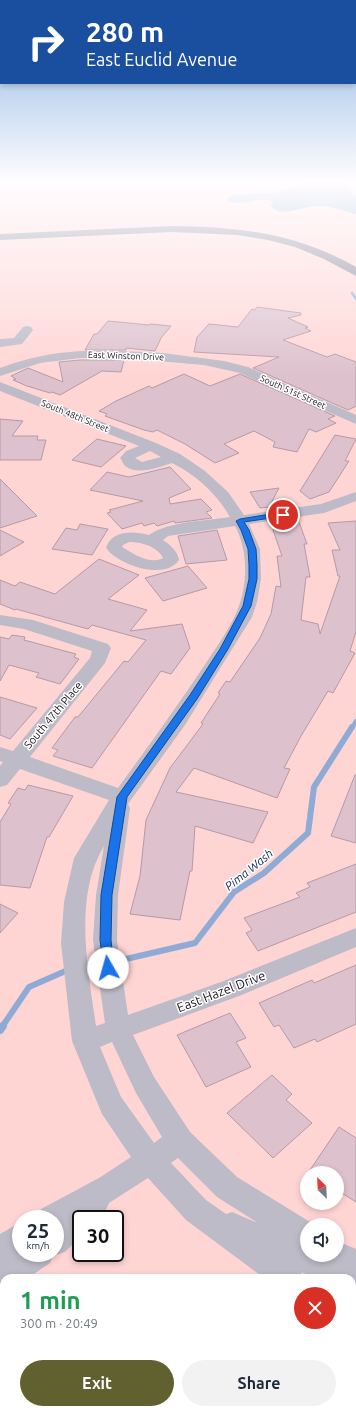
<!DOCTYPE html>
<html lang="en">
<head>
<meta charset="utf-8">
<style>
  :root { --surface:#fff; --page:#f2f2f3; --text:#1f2937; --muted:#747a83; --accent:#60612e }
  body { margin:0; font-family:Ubuntu,sans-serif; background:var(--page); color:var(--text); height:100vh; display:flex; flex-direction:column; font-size:15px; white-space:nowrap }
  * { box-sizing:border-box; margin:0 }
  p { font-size:13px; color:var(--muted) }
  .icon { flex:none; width:22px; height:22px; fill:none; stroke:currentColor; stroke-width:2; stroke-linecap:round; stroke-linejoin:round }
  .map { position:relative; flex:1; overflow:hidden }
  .details { position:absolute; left:0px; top:1274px; width:356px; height:140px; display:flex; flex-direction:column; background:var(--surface); border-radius:12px 12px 0 0; box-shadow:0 2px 6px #0003 }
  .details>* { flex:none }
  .hud { position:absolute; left:0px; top:0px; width:356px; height:84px; box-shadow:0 2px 6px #0003; background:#1a4fa0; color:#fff; overflow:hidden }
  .needle { width:26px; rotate:336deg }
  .fabs { position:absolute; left:300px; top:1166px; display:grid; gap:8px }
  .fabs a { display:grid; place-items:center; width:44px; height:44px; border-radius:50%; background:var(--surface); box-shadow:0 2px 6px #0003; font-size:20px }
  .speed { position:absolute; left:12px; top:1210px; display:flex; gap:8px; font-size:20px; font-weight:700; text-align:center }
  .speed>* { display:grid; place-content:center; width:52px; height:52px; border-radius:50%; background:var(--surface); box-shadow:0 2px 6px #0003; line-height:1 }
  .speed small { font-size:10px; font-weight:400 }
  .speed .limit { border:2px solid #111; border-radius:6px; background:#fff; color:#111 }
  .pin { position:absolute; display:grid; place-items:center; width:34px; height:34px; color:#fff; margin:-17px; border:2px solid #fff; border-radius:50%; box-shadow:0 1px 4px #0007 }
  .me { position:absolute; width:44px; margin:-22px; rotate:353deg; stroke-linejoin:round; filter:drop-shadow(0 0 3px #0008) }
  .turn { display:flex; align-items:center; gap:14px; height:84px; padding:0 20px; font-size:18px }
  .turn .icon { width:52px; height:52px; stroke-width:2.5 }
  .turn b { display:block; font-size:28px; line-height:34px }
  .round { display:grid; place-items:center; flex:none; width:42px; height:42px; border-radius:21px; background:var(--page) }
  .head { display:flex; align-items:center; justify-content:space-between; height:68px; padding:0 20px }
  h1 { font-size:24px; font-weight:700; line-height:30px; color:#1e9e55 }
  .cta { display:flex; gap:8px; margin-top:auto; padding:8px 20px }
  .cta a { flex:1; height:46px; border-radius:24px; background:var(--accent); color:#fff; font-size:16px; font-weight:700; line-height:46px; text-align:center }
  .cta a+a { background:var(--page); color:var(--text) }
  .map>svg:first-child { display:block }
  .green { fill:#ffd5d4; fill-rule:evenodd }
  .water { fill:#8fabd5 }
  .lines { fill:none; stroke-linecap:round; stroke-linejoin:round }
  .stream-far3 { stroke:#8fabd5; stroke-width:2.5 }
  .stream-far2 { stroke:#8fabd5; stroke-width:4.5 }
  .stream-far1 { stroke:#8fabd5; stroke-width:6 }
  .stream { stroke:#8fabd5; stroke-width:8 }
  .building { fill:#ddc1cd; stroke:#b59aa6 }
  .minor { fill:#bcbbc7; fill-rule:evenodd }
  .major { fill:#87869a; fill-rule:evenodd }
  .route { fill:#1a73e8; stroke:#114b97 }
  .labels { text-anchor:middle; stroke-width:3; stroke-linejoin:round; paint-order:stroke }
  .far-street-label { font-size:9px; fill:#18121a; stroke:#fff }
  .street-label { font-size:11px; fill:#18121a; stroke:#fff }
  .water-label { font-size:12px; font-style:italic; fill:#06295b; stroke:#fff }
  .near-street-label { font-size:13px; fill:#18121a; stroke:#fff }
</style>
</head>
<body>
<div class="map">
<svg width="356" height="1414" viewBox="0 0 356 1414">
  <rect width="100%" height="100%" fill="#fefaff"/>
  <!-- green -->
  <path class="green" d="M9,180H356V1414H0V183ZM307,1173H337V1203H307ZM21,1219H55V1253H21ZM81,1219H115V1253H81ZM307,1225H337V1255H307ZM4,1278H352V1410H4Z"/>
  <!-- water -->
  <path class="water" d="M311,180H344L348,181L349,185L347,189L356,196V214C342,211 331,205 316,206C303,206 282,219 271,206L273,202C259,194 240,209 227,200L230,196L236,195L279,192Z"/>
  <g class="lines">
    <!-- stream-far3 -->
    <polyline class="stream-far3" points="352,293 356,299"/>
    <!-- stream-far2 -->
    <polyline class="stream-far2" points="352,728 356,721"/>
    <!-- stream-far1 -->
    <g class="stream-far1">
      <polyline points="113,962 195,943 234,892 264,873 308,833 314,787 352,727"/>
      <polyline points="82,967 102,964"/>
      <polyline points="2,1027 29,987 70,969"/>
    </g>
    <!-- stream -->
    <polyline class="stream" points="0,1030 3,1026"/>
  </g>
  <!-- building -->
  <g class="building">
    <polygon points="257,307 301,313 301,315 288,318 308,327 305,328 311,331 283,340 327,357 335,354 356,362 356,406 348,410 253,368 279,357 194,352 197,337 209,324 238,327 252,309 255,310"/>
    <polygon points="108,321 149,325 150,324 171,326 161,338 155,351 126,348 126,350 85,350 94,334 97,334"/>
    <polygon points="80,360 124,360 121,372 102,371 60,395 52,392 50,393 27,386 13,380 16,379 11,376 28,368 63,382 59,362"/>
    <polygon points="184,374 210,386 240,374 335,416 328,419 336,423 316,432 309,429 297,452 273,447 275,442 254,431 224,444 239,453 215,463 185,444 157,430 153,432 144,430 105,416 107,414 99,411 116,401 149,386 152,388"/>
    <polygon points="0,419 23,421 12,436 38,436 37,440 46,440 41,460 0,460"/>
    <polygon points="335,435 356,439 345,461 349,461 329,492 310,499 300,491"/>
    <polygon points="97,439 126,446 101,467 72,460"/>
    <polygon points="170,467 191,489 169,498 170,504 201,499 212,510 206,512 212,518 175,523 174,521 157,526 154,523 144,526 142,523 122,529 107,513 111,512 109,510 143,501 90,490 107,472 129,477"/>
    <polygon points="0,479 37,516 0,528"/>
    <polygon points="279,488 269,507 260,508 250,492"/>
    <polygon points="356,521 356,632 350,651 355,653 333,693 328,691 301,736 284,768 290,769 277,798 194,768 176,792 268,812 253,843 195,826 192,871 190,871 180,920 130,914 140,876 146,820 170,768 203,724 201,723 220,694 218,693 226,681 230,682 260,638 271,614 276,586 281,587 277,556 282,556 273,530 278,523 299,522 307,544 304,544 310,577 306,577 301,620 318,624 320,634 340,576 338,576 332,550 340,550 328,523"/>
    <polygon points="80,524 108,529 92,555 52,549 66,528 77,530"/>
    <polygon points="0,530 24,542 0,556"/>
    <polygon points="217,530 227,560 186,564 178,536"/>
    <polygon points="99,559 139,575 108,599 147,610 130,631 182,624 190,648 171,674 161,671 92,768 53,756 58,750 52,748 75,717 78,717 124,661 128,662 146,640 92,625 88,629 16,609 15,610 0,604 0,580 15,586 20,582 55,594"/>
    <polygon points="188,566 207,588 163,601 145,578"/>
    <polygon points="12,635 25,637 24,640 76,654 74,657 79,659 60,684 36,677 39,673 9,665 0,681 0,637 9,639"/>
    <polygon points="0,697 37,708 10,739 0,735"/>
    <polygon points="355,775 356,775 356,843 331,836"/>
    <polygon points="28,785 73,796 49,837 47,837 30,888 0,885 0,822 11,804 8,803 18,788 25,790"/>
    <polygon points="356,864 356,912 258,951 246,933 252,930 244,918 300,897 296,893 310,887 307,883"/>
    <polygon points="0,904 18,913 0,933"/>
    <polygon points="356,965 356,1024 317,1042 315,1039 294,1048 279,1025 274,1027 259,1003 312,980 314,983"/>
    <polygon points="230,1013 246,1038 236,1042 251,1067 206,1087 177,1035"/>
    <polygon points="272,1075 292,1094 286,1100 312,1123 273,1158 227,1113"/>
    <polygon points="339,1127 356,1138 356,1202 337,1190 337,1173 308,1173"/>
  </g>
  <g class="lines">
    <!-- minor -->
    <g class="minor">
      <polygon points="27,326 31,327 33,330 22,344 0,347 0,339 14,338 23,327"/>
      <path d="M80,351H122L163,353L224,361L248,367L356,415V424L240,373L204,365L122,358H80L40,363L0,376V368C26,358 52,353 80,351Z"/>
      <path d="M0,382L156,443L180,454L205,471L228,492L244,515L321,504L356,492V501L324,513L249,524L260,549L261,579L257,602L252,617L185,725L128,804L130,808L118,895L117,940L128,1015L221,982L356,928V947L239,996L133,1035L154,1077L190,1132L237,1177L315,1225H307V1255H337V1241L356,1249V1290L352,1292V1278H315L301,1272L304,1278H264L186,1220L148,1178L109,1203L105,1212L98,1219H81V1236L65,1252L53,1256L50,1263L28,1278H4V1286L0,1287V1234L21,1222V1253H55V1219H37L41,1209L99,1178L131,1157L102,1114L72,1041L61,943L64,902L74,858L109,800L20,769L7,785L0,787V766L3,762L0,761V747L13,751L90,658L92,651L24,629L0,625V615L33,620L108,644L111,648L105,663L30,757L118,788C147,748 176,708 204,666C217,646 233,625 240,603C248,578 247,548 235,526L168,536L163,540C169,544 178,551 179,560C165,581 118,565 106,548C112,530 133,531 149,535C169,521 206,521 230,517C217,494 196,475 172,463C160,467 137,476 125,466C123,464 122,460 120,458L126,451L139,446L0,391ZM150,451L161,457L142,462L135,458ZM129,542C141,542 157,546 163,558C151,565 133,554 122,547L123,545ZM104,846L96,895L93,940L105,1023L96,1026C88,970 73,897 104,846ZM112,1042L136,1093L162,1137L154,1143L121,1097L100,1047ZM178,1158L217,1197L258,1223L232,1212L226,1214L206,1200L171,1163Z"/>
      <polygon points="352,1314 356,1315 356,1348 352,1347"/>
    </g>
    <!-- major -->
    <path class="major" d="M172,226C240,227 296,233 356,267V276L324,259L295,247L268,240L237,235L172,232L0,240V234Z"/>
  </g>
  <!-- sky -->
  <linearGradient id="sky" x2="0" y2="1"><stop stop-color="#84b0e0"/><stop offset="0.48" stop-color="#fffdff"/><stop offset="1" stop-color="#fffdff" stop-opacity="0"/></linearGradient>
  <rect width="356" height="378" fill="url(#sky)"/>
  <!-- route -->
  <polygon class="route" points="283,512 285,513 285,516 244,522 249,530 256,549 257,565 257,579 251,606 228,649 197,699 127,797 112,895 111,940 114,968 113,971 108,973 104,971 100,940 101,895 117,797 190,695 220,649 243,606 249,579 249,565 248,549 241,530 236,521 240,519"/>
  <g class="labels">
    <!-- far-street labels -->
    <g class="far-street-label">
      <text transform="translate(126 356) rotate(2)" y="3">East Winston Drive</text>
      <text transform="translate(293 392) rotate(24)" y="3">South 51st Street</text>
      <text transform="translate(75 416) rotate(22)" y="3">South 48th Street</text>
    </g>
    <!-- street labels -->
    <g class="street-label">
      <text transform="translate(53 715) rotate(-50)" y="4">South 47th Place</text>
    </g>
    <!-- water labels -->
    <g class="water-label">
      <text transform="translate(249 870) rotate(-39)" y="4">Pima Wash</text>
    </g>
    <!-- near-street labels -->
    <g class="near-street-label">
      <text transform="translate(221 991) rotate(-21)" y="5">East Hazel Drive</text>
    </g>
  </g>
</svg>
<div class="fabs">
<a><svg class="needle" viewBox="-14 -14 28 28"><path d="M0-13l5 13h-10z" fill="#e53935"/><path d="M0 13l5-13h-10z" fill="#747a83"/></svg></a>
<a><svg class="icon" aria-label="sound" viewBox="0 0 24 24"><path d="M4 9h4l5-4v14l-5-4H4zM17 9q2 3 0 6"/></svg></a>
</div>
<div class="speed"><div>25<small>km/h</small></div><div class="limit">30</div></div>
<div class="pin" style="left:283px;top:515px;background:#d93025"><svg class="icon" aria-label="arrive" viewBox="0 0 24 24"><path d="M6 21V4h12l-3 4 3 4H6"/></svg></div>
<svg class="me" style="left:108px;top:968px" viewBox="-20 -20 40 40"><circle r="19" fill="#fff"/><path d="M0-13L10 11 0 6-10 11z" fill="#1a73e8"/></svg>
<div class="hud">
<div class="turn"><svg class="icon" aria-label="right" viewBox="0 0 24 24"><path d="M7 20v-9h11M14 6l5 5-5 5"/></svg><div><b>280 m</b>East Euclid Avenue</div></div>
</div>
<section class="details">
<div class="head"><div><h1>1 min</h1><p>300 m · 20:49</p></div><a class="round" style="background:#d93025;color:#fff"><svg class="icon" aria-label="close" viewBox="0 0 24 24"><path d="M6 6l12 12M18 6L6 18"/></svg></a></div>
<div class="cta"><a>Exit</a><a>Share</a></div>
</section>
</div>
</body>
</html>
